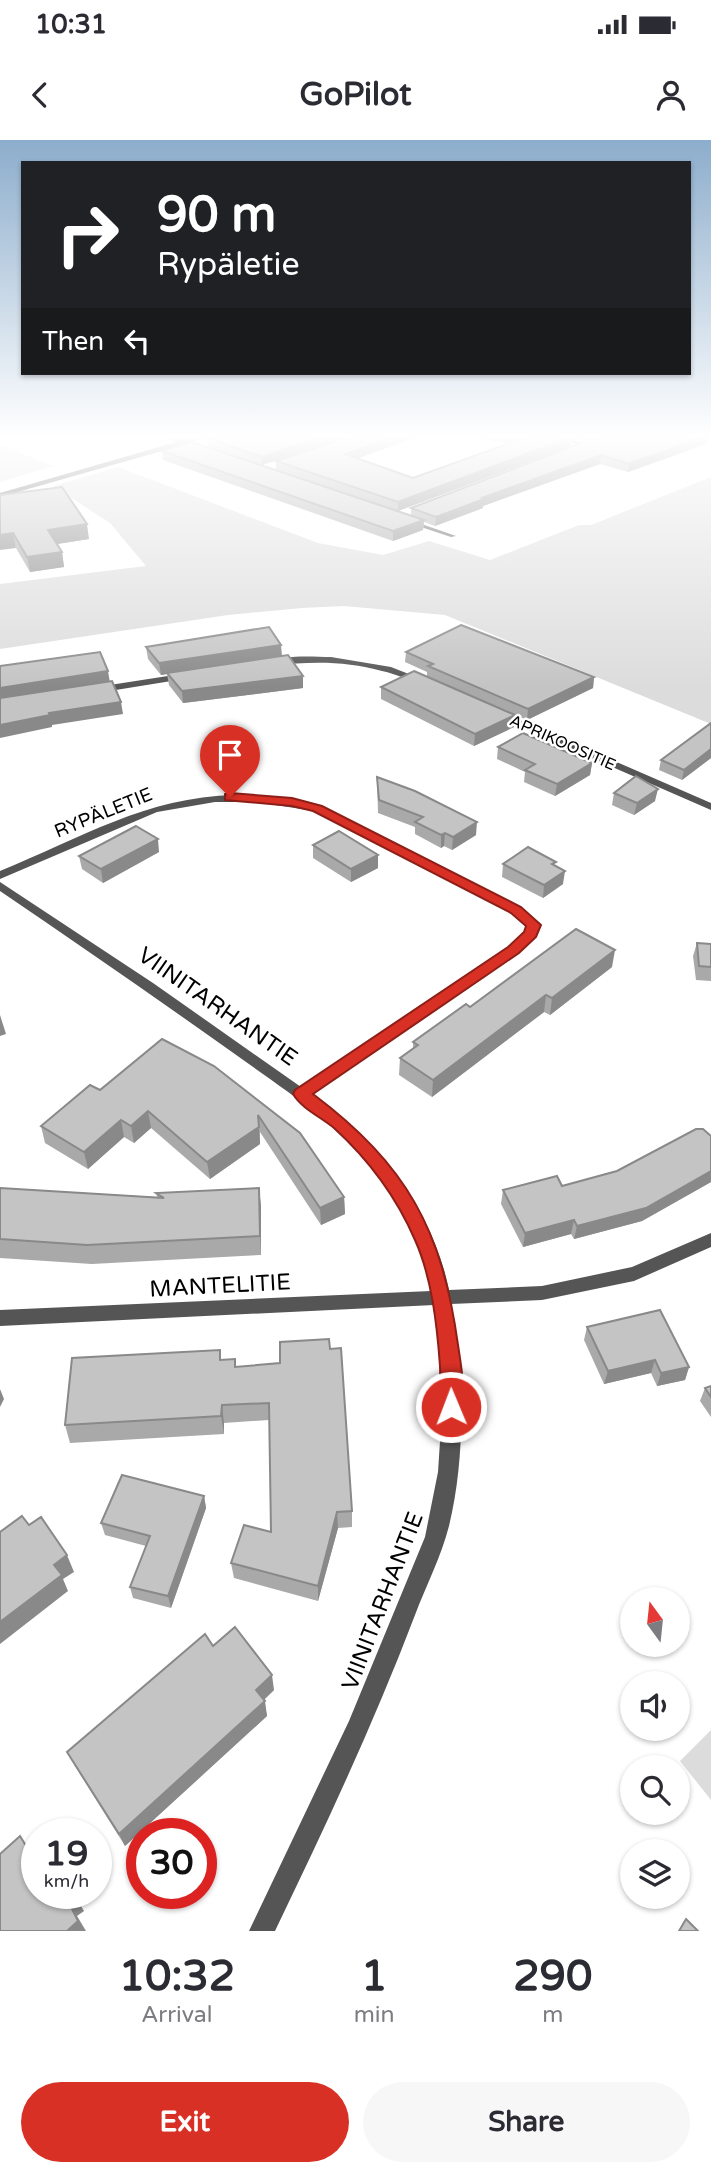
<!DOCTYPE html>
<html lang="en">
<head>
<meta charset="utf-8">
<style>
  :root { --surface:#fff; --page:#f7f7f7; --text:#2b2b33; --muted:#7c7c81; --accent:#d93025 }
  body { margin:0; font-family:"Varela Round",sans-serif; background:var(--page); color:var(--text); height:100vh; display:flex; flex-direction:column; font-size:26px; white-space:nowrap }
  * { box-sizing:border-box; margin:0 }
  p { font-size:23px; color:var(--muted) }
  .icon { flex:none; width:38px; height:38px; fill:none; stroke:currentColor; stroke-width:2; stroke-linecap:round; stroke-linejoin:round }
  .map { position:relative; height:1791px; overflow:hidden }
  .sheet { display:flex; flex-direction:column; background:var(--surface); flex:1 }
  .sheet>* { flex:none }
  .hud { position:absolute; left:21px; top:21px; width:670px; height:214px; border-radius:0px; box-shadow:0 2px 5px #0004; background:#202124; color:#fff; overflow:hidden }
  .needle { width:46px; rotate:345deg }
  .fabs { position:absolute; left:620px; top:1447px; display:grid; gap:14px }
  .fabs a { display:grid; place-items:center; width:70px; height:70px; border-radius:50%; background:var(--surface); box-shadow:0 2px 5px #0004; font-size:35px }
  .speed { position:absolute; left:21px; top:1678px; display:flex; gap:14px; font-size:35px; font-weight:700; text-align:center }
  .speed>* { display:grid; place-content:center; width:91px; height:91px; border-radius:50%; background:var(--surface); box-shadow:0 2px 5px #0004; line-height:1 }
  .speed small { font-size:18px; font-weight:400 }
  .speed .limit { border:10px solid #d22; background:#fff; color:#111 }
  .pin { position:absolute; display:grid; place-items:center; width:60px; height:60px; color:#fff; margin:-72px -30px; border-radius:50% 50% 50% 0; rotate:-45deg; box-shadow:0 0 7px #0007 }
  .pin .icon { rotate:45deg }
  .me { position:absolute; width:77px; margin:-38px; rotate:359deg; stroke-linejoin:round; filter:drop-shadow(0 0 5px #0008) }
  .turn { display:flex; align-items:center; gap:24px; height:147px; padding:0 21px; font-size:32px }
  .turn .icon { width:91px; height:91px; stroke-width:2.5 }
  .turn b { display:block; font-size:49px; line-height:60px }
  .then { display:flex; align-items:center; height:66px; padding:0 21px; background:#0003; gap:14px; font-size:26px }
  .eta { display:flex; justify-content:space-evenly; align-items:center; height:119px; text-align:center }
  .eta b { font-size:42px; font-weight:700; line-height:49px }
  .cta { display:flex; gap:14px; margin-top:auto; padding:14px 21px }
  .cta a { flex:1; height:80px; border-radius:42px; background:var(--accent); color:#fff; font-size:28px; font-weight:700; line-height:80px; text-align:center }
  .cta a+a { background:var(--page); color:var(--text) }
  .status { display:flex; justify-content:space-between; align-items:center; height:49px; padding:0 35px; background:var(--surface); direction:ltr }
  .status svg { height:19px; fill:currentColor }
  header { display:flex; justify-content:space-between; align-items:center; height:91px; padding:0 21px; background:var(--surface); font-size:32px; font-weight:700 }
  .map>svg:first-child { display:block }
  .green { fill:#dcdcdc }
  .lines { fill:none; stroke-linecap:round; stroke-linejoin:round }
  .lane { fill:#555; fill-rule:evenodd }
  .street { fill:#555; fill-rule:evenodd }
  .wall { fill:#a9a9a9 }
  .shaded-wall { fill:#898989 }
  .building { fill:#c4c4c4; stroke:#898989; stroke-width:2 }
  .route { fill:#d93025; stroke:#8d1f18; stroke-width:2 }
  .labels { text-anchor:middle; stroke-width:5; stroke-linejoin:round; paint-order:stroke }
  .far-street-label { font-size:16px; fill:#000; stroke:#fff }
  .street-label { font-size:19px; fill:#000; stroke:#fff }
  .near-street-label { font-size:23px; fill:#000; stroke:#fff }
</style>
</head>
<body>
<div class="status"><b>10:31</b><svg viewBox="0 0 49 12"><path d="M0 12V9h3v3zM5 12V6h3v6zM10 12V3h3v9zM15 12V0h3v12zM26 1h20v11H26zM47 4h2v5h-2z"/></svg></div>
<header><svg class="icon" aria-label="back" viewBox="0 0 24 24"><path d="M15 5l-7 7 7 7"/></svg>GoPilot<svg class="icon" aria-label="person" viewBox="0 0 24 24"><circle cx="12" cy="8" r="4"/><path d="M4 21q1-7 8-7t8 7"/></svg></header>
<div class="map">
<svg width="711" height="1791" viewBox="0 0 711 1791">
  <rect width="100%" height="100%" fill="#fff"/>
  <!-- green -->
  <g class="green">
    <polygon points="0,305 53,326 0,342"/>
    <polygon points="118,327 318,403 383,415 429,401 490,420 579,385 591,385 711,337 711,584 445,475 344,466 302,468 228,475 0,509 0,444 146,426 110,383 53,346"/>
    <polygon points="711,1590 711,1660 680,1621"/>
  </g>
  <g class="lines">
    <!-- lane -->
    <polygon class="lane" points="406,380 410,380 456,396 451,397 406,382"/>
    <!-- street -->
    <g class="street">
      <polygon points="164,297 183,300 205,297 190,303 205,309 202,311 183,305 0,357 0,353 176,302"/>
      <polygon points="548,297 562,297 592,305 589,307"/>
      <path d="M331,517L391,527L429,542L424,545C410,541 397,534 382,531C346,521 310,521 273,526L268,523C284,514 313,517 331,517Z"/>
      <polygon points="187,533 190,534 190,538 97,553 92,550 97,547"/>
      <polygon points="497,570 711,663 711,670 493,575 492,573"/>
      <path d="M235,655L277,658L322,667L521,767L540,785L535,797L519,813L311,954C378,1004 432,1066 449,1150L542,1146L632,1127L711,1093V1107L634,1141L542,1160L451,1164C464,1236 466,1315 449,1386C441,1417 426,1446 415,1475C374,1583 325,1687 275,1791H249L349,1581L425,1397L438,1332L441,1286L442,1239L434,1165L0,1186V1170L431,1151V1145C418,1103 404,1066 376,1031C337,983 282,948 232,912C156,858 78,804 0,751V742L153,843L301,947L509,807L525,792L527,786L513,773L314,671L256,662H215L157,672L0,739V731C81,698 146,657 235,655Z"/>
    </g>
  </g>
  <!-- wall -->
  <g class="wall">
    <polygon points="211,297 347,297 262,325 209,307 208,298"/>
    <polygon points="417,297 357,318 413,338 506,304 477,297 595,297 584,300 572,298 571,306 398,371 276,330 276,321"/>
    <polygon points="597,297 707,297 706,304 628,332 600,324 483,366 483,368 435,386 424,382 423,390 393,401 163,320 162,311 411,376 411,368"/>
    <polygon points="0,355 89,399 57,404 62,412 64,427 30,432 16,408"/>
    <polygon points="146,507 282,516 303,536 303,548 183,563 169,545 167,534 161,535 148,519"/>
    <polygon points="406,512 594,537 593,548 527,580 515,575 514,587 474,606 381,559 381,547 427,536 427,532 405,522"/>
    <polygon points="711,583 711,618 682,640 659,630 661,620"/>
    <polygon points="498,607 592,623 590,635 555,656 524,642 525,632 497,619"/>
    <polygon points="377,637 476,695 452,710 444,706 441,708 415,694 415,687 378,673"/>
    <polygon points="614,653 655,661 634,675 612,665"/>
    <polygon points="313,705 378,728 351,742 313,718"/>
    <polygon points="159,712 103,743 82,729 79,716"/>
    <polygon points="503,724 556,726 563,744 543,758 502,737"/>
    <polygon points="697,803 711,804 711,841 696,840 693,816"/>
    <polygon points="612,827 550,875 544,872 432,957 399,935 400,918 413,908 413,902 470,867"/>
    <polygon points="214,926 344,1057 345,1074 321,1085 260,992 260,1004 210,1039 151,988 134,1003 124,997 88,1029 45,1003 41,986 100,950"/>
    <polygon points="711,996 711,1042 642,1081 574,1099 571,1094 523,1107 501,1064 503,1050 562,1046 617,1031"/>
    <polygon points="0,1048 157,1057 156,1053 259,1048 261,1067 261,1115 92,1124 0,1118"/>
    <polygon points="587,1187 689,1227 685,1240 657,1246 651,1233 604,1244 584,1200"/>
    <polygon points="330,1209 352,1371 352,1387 338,1388 318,1461 234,1438 231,1423 271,1392 269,1280 224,1283 224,1294 70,1303 65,1285 221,1220 235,1219 236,1227 280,1223"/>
    <polygon points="711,1246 711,1277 700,1261 705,1248"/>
    <polygon points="204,1356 206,1368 171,1468 133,1458 130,1447 146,1406 105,1395 101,1383"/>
    <polygon points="213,1506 274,1550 264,1560 267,1576 125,1706 75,1626 67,1612"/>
  </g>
  <!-- shaded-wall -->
  <g class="shaded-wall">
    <polygon points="321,297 347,297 262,325 262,317"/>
    <polygon points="394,297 417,297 345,323 345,314"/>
    <polygon points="572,297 571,306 398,371 398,362"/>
    <polygon points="703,297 707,297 706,304 628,332 629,324"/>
    <polygon points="601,315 600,324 483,366 483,368 435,386 436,377 482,358"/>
    <polygon points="424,380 423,390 393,401 393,391"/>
    <polygon points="87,384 89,399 51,405 48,390"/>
    <polygon points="13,393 16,408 0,410 0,395"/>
    <polygon points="62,412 64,427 30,432 27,417"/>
    <polygon points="281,505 282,516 161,535 159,523"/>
    <polygon points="108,531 110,543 0,560 0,548"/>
    <polygon points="303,536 303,548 183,563 182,551"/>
    <polygon points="594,537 593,548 527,580 528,569"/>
    <polygon points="121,562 123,574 52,585 52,587 0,598 0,585 49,573"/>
    <polygon points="515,575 514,587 474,606 475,594"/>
    <polygon points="711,609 711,618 682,640 684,630"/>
    <polygon points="592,623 590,635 555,656 557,644"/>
    <polygon points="658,649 655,661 634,675 637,663"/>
    <polygon points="477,682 476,695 452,710 453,697"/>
    <polygon points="445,693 444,706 441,708 441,695"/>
    <polygon points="158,699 159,712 103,743 101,729"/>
    <polygon points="378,715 378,728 351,742 351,729"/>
    <polygon points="565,731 563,744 543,758 544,745"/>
    <polygon points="615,810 612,827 550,875 552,858"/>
    <polygon points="546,855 544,872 432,957 433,940"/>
    <polygon points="0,875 6,894 0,896"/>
    <polygon points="148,971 151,988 134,1003 131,986"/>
    <polygon points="258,975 260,1004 210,1039 207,1022"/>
    <polygon points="121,980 124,997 88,1029 84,1012"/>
    <polygon points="711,1031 711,1042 642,1081 574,1099 577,1086"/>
    <polygon points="259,1048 261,1067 261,1115 260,1096"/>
    <polygon points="344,1057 345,1074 321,1085 320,1068"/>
    <polygon points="574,1080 571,1094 523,1107 525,1093"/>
    <polygon points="655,1220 651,1233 604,1244 608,1231"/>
    <polygon points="689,1227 685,1240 657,1246 661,1233"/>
    <polygon points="0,1249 4,1259 0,1267"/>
    <polygon points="222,1265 224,1283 224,1294 221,1276"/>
    <polygon points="204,1356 206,1368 171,1468 168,1456"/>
    <polygon points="337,1372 338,1388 318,1461 318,1446"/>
    <polygon points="67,1415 74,1432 63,1439 68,1451 0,1504 0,1482 54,1425"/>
    <polygon points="272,1535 274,1550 258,1565 256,1550"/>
    <polygon points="265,1561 267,1576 125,1706 119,1694"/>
    <polygon points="73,1754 74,1754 84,1771 77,1776 86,1791 67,1791 70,1765"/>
  </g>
  <!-- building -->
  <g class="building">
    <polygon points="211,297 321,297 262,317 208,298"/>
    <polygon points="349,297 394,297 345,314 413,338 521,299 513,297 572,297 398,362 276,321"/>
    <polygon points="597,297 703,297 629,324 601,315 482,358 484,359 436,377 411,368"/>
    <polygon points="192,302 424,380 393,391 162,311"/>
    <polygon points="62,347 87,384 48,390 62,412 27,417 13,393 0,395 0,355"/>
    <polygon points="461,485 594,537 528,569 428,526 433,524 406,512"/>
    <polygon points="269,487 281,505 159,523 146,507"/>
    <polygon points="100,512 108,531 0,548 0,526"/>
    <polygon points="288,515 303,536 182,551 167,533"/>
    <polygon points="414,531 515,575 475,594 381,547"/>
    <polygon points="112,541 121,562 49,573 50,575 0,585 0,558"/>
    <polygon points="711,583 711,609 684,630 661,620"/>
    <polygon points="523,593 592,623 557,644 525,630 535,624 498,607"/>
    <polygon points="636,636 658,649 637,663 614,653"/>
    <polygon points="377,637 415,651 477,682 453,697 445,693 441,695 415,682 423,677 379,660"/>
    <polygon points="136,686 158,699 101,729 79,716"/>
    <polygon points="339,691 378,715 351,729 313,705"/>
    <polygon points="528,707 556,722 552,724 565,731 544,745 503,724"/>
    <polygon points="576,789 615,810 552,858 546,855 433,940 400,918 418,905 413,902 466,864 470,867"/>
    <polygon points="697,803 711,804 711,827 699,826"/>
    <polygon points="162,899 214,926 300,993 344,1057 320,1068 258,975 259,987 207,1022 148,971 131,986 121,980 84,1012 41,986 90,945 100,950"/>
    <polygon points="696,989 703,989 711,996 711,1031 646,1068 577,1086 574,1080 525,1093 503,1050 557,1036 562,1046 617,1031"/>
    <polygon points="0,1048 164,1058 156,1053 259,1048 260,1096 87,1105 0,1099"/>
    <polygon points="660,1170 689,1227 661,1233 655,1220 608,1231 587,1187"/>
    <polygon points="329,1199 330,1209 341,1208 352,1371 337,1372 318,1446 231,1423 244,1385 271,1392 269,1263 222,1265 221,1276 65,1285 72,1218 220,1210 220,1220 235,1219 235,1227 280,1223 280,1202"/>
    <polygon points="711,1246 711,1257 705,1248"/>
    <polygon points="122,1335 204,1356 168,1456 130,1447 150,1396 101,1383"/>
    <polygon points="22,1376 29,1385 41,1377 67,1415 54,1425 62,1435 0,1482 0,1392"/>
    <polygon points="235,1487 272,1535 256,1550 265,1561 119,1694 67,1612 205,1494 213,1506"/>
    <polygon points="20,1696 28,1709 37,1702 37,1754 73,1754 77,1760 70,1765 78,1781 67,1791 0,1791 0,1714"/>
    <polygon points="686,1779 698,1791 679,1791"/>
  </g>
  <!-- sky -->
  <linearGradient id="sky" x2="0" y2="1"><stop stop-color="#8cadcc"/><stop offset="0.54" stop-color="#fff"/><stop offset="1" stop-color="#fff" stop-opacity="0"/></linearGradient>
  <rect width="711" height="548" fill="url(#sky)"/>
  <!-- route -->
  <path class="route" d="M230,653L292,658L322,666L521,767L541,785L536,797L519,813L313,954C407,1025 442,1089 458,1205C461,1225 467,1255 459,1274L451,1276L444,1274C437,1259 441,1241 440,1226C437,1185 432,1138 415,1100C396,1056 369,1020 334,988C321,977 302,969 293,954L295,950L508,807L524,792L526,786L511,773L313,671L292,666L225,660V654Z"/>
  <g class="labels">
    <!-- far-street labels -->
    <g class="far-street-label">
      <text transform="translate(563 602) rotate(24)" y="6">APRIKOOSITIE</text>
    </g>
    <!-- street labels -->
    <g class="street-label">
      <text transform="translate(103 672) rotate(-22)" y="7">RYPÄLETIE</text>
    </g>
    <!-- near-street labels -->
    <g class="near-street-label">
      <text transform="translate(218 866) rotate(35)" y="8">VIINITARHANTIE</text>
      <text transform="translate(220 1145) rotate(-3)" y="8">MANTELITIE</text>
      <text transform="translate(382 1461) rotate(-69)" y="8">VIINITARHANTIE</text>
    </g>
  </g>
</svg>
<div class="fabs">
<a><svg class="needle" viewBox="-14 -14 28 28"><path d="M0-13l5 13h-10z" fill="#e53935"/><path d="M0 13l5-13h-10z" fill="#7c7c81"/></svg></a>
<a><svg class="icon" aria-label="sound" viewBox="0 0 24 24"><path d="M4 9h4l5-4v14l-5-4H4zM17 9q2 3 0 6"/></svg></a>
<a><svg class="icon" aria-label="search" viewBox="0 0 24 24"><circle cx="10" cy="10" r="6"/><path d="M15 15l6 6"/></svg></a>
<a><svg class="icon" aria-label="layers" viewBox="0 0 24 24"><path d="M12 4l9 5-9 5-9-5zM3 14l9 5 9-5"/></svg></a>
</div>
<div class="speed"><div>19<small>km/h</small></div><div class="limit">30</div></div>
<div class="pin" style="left:230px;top:657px;background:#d93025"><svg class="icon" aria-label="arrive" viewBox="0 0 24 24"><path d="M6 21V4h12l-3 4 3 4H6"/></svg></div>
<svg class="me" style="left:451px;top:1267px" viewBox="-20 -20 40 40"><circle r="17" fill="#d93025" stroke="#fff" stroke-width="3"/><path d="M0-11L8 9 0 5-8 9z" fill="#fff"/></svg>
<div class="hud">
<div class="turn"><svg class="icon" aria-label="right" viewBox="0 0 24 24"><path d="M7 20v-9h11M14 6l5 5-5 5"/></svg><div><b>90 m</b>Rypäletie</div></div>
<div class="then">Then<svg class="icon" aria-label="left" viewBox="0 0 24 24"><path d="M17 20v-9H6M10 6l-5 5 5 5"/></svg></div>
</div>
</div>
<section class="sheet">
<div class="eta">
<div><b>10:32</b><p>Arrival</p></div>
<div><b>1</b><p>min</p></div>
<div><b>290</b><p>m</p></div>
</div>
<div class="cta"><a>Exit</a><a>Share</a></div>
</section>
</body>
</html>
